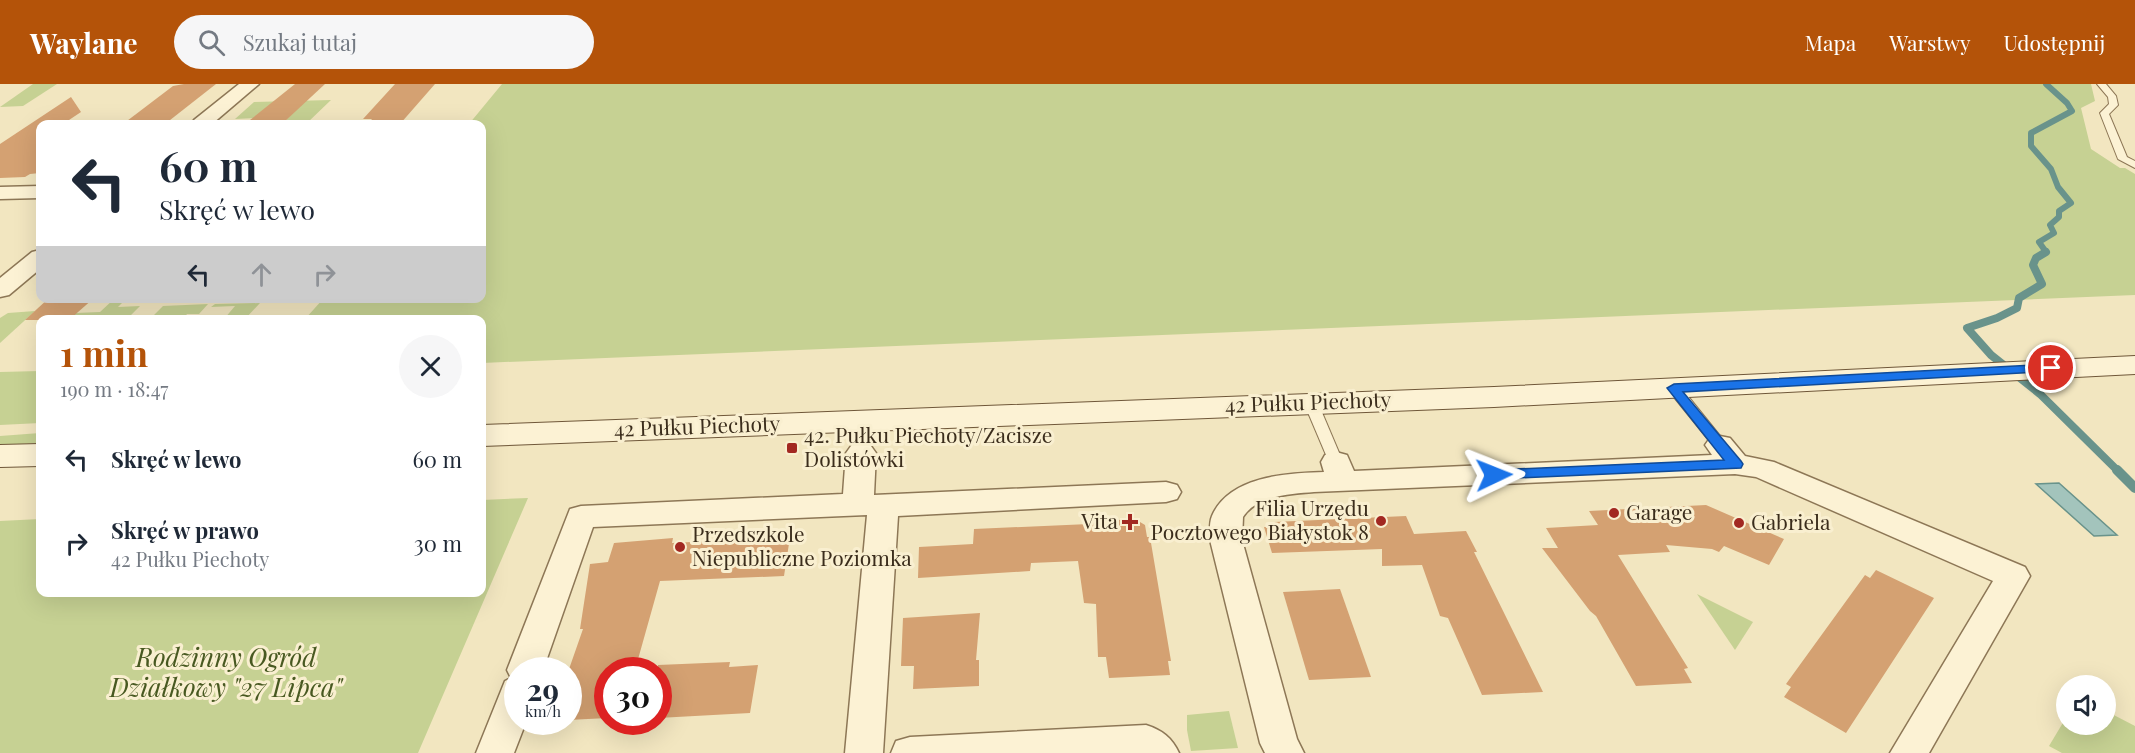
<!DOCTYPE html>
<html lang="pl">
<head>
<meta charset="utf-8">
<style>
  :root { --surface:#fff; --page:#f6f6f7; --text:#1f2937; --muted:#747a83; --accent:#b45309 }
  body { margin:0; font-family:"Playfair Display",serif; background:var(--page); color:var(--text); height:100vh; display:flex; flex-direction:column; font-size:22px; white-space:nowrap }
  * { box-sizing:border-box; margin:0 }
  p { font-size:20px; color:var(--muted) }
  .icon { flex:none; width:33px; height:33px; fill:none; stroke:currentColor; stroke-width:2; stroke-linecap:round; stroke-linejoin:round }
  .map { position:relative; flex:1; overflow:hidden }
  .panel { position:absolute; left:36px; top:231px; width:450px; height:282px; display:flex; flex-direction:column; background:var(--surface); border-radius:12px; box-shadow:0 6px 24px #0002 }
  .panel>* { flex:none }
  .banner { position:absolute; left:36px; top:36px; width:450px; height:183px; border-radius:12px; box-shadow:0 6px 24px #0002; background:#fff; color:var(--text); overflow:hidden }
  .controls { position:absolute; left:2056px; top:591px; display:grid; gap:12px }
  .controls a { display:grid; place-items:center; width:60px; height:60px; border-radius:50%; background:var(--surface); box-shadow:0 6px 24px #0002; font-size:30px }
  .speed { position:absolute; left:504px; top:573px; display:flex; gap:12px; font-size:30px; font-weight:700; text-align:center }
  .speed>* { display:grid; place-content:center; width:78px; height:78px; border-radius:50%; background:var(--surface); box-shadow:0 6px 24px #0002; line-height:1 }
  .speed small { font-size:15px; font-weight:400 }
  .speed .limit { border:9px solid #d22; background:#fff; color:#111 }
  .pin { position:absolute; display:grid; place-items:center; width:51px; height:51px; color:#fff; margin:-26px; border:3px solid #fff; border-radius:50%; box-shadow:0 2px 6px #0007 }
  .me { position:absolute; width:66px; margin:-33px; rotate:88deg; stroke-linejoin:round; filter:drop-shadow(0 0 4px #0008) }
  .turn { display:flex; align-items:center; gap:21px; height:126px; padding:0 24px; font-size:27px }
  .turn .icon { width:78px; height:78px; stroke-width:2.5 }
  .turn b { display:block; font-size:42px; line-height:51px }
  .lanes { display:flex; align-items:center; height:57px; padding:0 24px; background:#0003; justify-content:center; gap:30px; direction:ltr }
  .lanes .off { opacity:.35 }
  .round { display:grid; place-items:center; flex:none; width:63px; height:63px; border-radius:32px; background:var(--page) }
  .head { display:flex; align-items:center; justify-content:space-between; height:102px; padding:0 24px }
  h1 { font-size:36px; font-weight:700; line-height:45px; color:var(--accent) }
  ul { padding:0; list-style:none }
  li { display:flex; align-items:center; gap:18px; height:84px; padding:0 24px }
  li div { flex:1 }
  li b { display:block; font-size:22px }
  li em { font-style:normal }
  header { display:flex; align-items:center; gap:36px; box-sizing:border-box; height:84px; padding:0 30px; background:var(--accent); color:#fff }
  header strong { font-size:28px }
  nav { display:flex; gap:33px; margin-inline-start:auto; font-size:21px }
  .search { width:420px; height:54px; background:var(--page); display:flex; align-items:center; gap:15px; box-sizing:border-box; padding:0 21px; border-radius:33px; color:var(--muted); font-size:22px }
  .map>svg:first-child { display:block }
  .green { fill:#c6d193 }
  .water { fill:#a3c4bc; stroke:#69938b; stroke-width:1.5 }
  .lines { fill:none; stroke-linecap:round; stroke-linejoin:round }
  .stream-far2 { stroke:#69938b; stroke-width:6 }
  .stream-far1 { stroke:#69938b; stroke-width:8 }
  .stream { stroke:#69938b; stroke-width:10 }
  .building { fill:#d4a172 }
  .lane-casing { stroke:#8d7756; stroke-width:2 }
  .street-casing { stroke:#8d7756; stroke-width:3 }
  .secondary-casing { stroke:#6f5739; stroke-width:2 }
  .lane { fill:#fcf2d4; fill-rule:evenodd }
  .street { fill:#fcf2d4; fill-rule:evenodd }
  .secondary { fill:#fcf2d4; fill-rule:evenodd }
  .route { fill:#1a73e8; stroke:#114b97; stroke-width:1.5 }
  .poi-dot { fill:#a22821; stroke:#f9efd0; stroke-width:2 }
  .labels { text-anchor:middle; stroke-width:6; stroke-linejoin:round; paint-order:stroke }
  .street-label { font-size:21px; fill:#3b2d1c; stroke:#f9efd0 }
  .poi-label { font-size:21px; fill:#3b2d1c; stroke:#f9efd0; text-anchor:start }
  .near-park-label { font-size:26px; font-style:italic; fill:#485921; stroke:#f9efd0 }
</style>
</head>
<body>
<header>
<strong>Waylane</strong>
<div class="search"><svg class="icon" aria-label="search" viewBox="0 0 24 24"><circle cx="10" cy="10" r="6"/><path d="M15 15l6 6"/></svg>Szukaj tutaj</div>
<nav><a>Mapa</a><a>Warstwy</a><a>Udostępnij</a></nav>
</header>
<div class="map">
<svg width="2135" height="669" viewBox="0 0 2135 669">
  <rect width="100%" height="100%" fill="#f2e6c0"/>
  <!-- green -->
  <g class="green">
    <polygon points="33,0 57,0 23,22 0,23"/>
    <polygon points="502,0 2091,0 2095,17 2081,24 2091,65 2120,84 2125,84 2135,90 2135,211 482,279 482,236 305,235 323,215 482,214 482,40 469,40"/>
    <polygon points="331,16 306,40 282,40 298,24 256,34 235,35 254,18"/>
    <polygon points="114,215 126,215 118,223 140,222 130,232 69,235 75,229 100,228"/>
    <polygon points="260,219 245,235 224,235 235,222 211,223 215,220"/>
    <polygon points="208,220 199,230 187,230 183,235 171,235 174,231 153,232 163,222"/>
    <polygon points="35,227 0,259 0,234 8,229"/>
    <polygon points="40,287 40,339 0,341 0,288"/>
    <polygon points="40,349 40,359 0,361 0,352"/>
    <polygon points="528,414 418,669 0,669 0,437 40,435 40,508 482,508 482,416"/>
    <polygon points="1697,510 1753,538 1735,566"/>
    <polygon points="1229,627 1238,664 1191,667 1187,646 1187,631"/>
    <polygon points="2106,627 2135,642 2135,669 2062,669 2049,662 2067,632 2067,640 2106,640"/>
  </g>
  <!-- water -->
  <polygon class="water" points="2059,399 2117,451 2094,452 2036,400"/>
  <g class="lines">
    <!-- stream-far2 -->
    <polyline class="stream-far2" points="2043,170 2046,168 2039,158 2054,149 2050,141 2059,133 2059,127 2071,119 2058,103 2051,85 2031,62 2031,49 2072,27 2067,19 2046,0"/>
    <!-- stream-far1 -->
    <polyline class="stream-far1" points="2046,168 2036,174 2033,181 2042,200 2019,214 2017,224 1997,234 1967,244 1991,271 2040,310 2119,388"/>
    <!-- stream -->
    <polyline class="stream" points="2117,386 2135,404"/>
  </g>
  <!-- building -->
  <g class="building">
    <polygon points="184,0 216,0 165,40 123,40 173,2"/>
    <polygon points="295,0 325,0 282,40 245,40"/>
    <polygon points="395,0 435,0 400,40 368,40 372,35 363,35"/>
    <polygon points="71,13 81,28 63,40 40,40 40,89 30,90 25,93 0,94 0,60"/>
    <polygon points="49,214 94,214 69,236 25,236"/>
    <polygon points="1706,421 1784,455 1769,481 1724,462 1719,468 1712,465 1666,461 1670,468 1618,471 1688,584 1684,585 1692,599 1636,602 1596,532 1590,527 1542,464 1558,464 1546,444 1598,441 1589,427"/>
    <polygon points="1406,432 1414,450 1466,447 1477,468 1474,468 1543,608 1482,611 1448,534 1440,532 1422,481 1382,482 1382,465 1272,469 1264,443 1275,443 1274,438"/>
    <polygon points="1117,434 1118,436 1135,435 1145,441 1147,453 1150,453 1171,577 1168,577 1170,591 1109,594 1106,573 1098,573 1096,520 1084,519 1078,477 1031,479 1030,487 918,494 919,463 973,460 974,445 1089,440 1089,436"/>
    <polygon points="790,453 784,492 660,497 635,586 608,586 608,634 568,636 568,588 583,545 580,545 590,480 608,478 614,459 673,454 672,459"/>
    <polygon points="1876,486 1934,514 1846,649 1784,613 1791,603 1786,600 1865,491 1870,494"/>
    <polygon points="1340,505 1371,593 1309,596 1283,508"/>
    <polygon points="980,529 976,576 979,576 979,602 913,605 914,582 901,582 903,534"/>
    <polygon points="730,578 729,583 758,581 750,629 658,634 658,581"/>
  </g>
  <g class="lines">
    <defs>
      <g id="lane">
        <polygon points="2097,0 2106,0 2116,12 2118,21 2109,30 2127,73 2135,77 2135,84 2118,75 2100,29 2109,20 2108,13"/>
        <polygon points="1674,300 1679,301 1725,358 1727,361 1725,364 1715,364 1669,307 1667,304"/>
        <polygon points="1311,315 1318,319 1343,378 1341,381 1336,383 1329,378 1304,319"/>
        <polygon points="864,333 871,337 868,369 861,373 854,369 857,337"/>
      </g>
      <g id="street">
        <polygon points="239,0 259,0 212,40 192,40 194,36"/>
        <polygon points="40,102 40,114 0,115 0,103"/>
        <polygon points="40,166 40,185 9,211 0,213 0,194 32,168"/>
        <path d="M1720,352L1730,354L1745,372L1774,378L2025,483L2030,492L1929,669H1890L1993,497L1756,393L1735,390L1314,408C1291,410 1257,411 1243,433L1242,456L1297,655L1304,669H1265L1260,659L1210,456C1210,449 1209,439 1212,432C1229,392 1287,389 1324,388L1321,378L1325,371L1336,368L1347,371L1354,387L1712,371L1705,361L1710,354Z"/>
        <polygon points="861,360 871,362 876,369 874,411 1166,398 1177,401 1181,408 1177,415 1166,418 898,432 883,669 845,669 867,431 593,443 543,586 518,586 518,638 526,638 514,669 476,669 505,597 511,594 507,586 570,425 581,422 843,410 846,369 851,362"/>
        <path d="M1146,641C1162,646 1172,654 1179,669H891L896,657L910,653Z"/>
      </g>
      <g id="secondary">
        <polygon points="2135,272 2135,290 1494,323 482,362 482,341 1494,303"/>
        <polygon points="40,360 40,382 0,383 0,361"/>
      </g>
    </defs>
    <!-- lane casing -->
    <use href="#lane" class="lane-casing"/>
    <!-- street casing -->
    <use href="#street" class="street-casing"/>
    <!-- secondary casing -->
    <use href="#secondary" class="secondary-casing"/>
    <!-- lane -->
    <use href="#lane" class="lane"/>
    <!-- street -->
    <use href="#street" class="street"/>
    <!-- secondary -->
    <use href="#secondary" class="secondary"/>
  </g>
  <!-- route -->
  <polygon class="route" points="2051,280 2057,284 2055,287 1683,308 1741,377 1743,380 1741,384 1494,395 1487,391 1494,386 1724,376 1667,304 1674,300"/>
  <!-- markers -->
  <g class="poi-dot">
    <rect x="786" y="358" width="12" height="12" rx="3"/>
    <circle cx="1614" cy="429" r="6"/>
    <circle cx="1381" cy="437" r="6"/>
    <path d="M1127 429h6v6h6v6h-6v6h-6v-6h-6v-6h6z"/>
    <circle cx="1739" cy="439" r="6"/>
    <circle cx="680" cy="463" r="6"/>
  </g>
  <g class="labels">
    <!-- street labels -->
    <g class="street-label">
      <text transform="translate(1308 319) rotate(-2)" y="7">42 Pułku Piechoty</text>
      <text transform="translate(697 343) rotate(-2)" y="7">42 Pułku Piechoty</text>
    </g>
    <!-- poi labels -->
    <g class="poi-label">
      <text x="804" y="359">42. Pułku Piechoty/Zacisze<tspan x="804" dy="24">Dolistówki</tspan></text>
      <text x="1369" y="432" text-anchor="end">Filia Urzędu<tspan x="1369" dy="24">Pocztowego Białystok 8</tspan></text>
      <text x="1626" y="436">Garage</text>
      <text x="1118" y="445" text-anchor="end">Vita</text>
      <text x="1751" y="446">Gabriela</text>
      <text x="692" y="458">Przedszkole<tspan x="692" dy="24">Niepubliczne Poziomka</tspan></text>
    </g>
    <!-- near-park labels -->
    <g class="near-park-label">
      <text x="226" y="583">Rodzinny Ogród<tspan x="226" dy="30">Działkowy "27 Lipca"</tspan></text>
    </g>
  </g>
</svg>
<div class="controls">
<a><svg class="icon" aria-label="sound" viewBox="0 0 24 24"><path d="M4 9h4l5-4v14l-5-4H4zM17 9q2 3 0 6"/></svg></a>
</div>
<div class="speed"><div>29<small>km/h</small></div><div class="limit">30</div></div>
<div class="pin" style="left:2051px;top:284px;background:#d93025"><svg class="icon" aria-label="arrive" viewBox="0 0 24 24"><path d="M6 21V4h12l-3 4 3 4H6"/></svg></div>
<svg class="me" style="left:1494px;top:391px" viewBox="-20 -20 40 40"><path d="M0-17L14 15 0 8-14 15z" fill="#1a73e8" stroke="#fff" stroke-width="4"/></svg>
<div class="banner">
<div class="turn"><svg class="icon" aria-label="left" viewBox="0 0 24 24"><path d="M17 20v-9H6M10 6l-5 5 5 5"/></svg><div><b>60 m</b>Skręć w lewo</div></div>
<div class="lanes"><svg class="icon" aria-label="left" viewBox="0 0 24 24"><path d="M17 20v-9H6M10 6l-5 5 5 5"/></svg><svg class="icon off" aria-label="ahead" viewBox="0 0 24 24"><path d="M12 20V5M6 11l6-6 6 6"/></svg><svg class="icon off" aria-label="right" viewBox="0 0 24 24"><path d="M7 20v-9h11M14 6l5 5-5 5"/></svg></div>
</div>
<section class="panel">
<div class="head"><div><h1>1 min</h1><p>190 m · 18:47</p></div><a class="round"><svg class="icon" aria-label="close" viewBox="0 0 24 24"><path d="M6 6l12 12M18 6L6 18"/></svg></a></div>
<ul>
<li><svg class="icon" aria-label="left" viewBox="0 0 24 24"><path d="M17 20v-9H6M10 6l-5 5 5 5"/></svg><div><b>Skręć w lewo</b></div><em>60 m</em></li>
<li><svg class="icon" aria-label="right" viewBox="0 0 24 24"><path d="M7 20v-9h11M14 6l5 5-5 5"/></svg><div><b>Skręć w prawo</b><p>42 Pułku Piechoty</p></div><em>30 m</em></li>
</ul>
</section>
</div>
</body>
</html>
